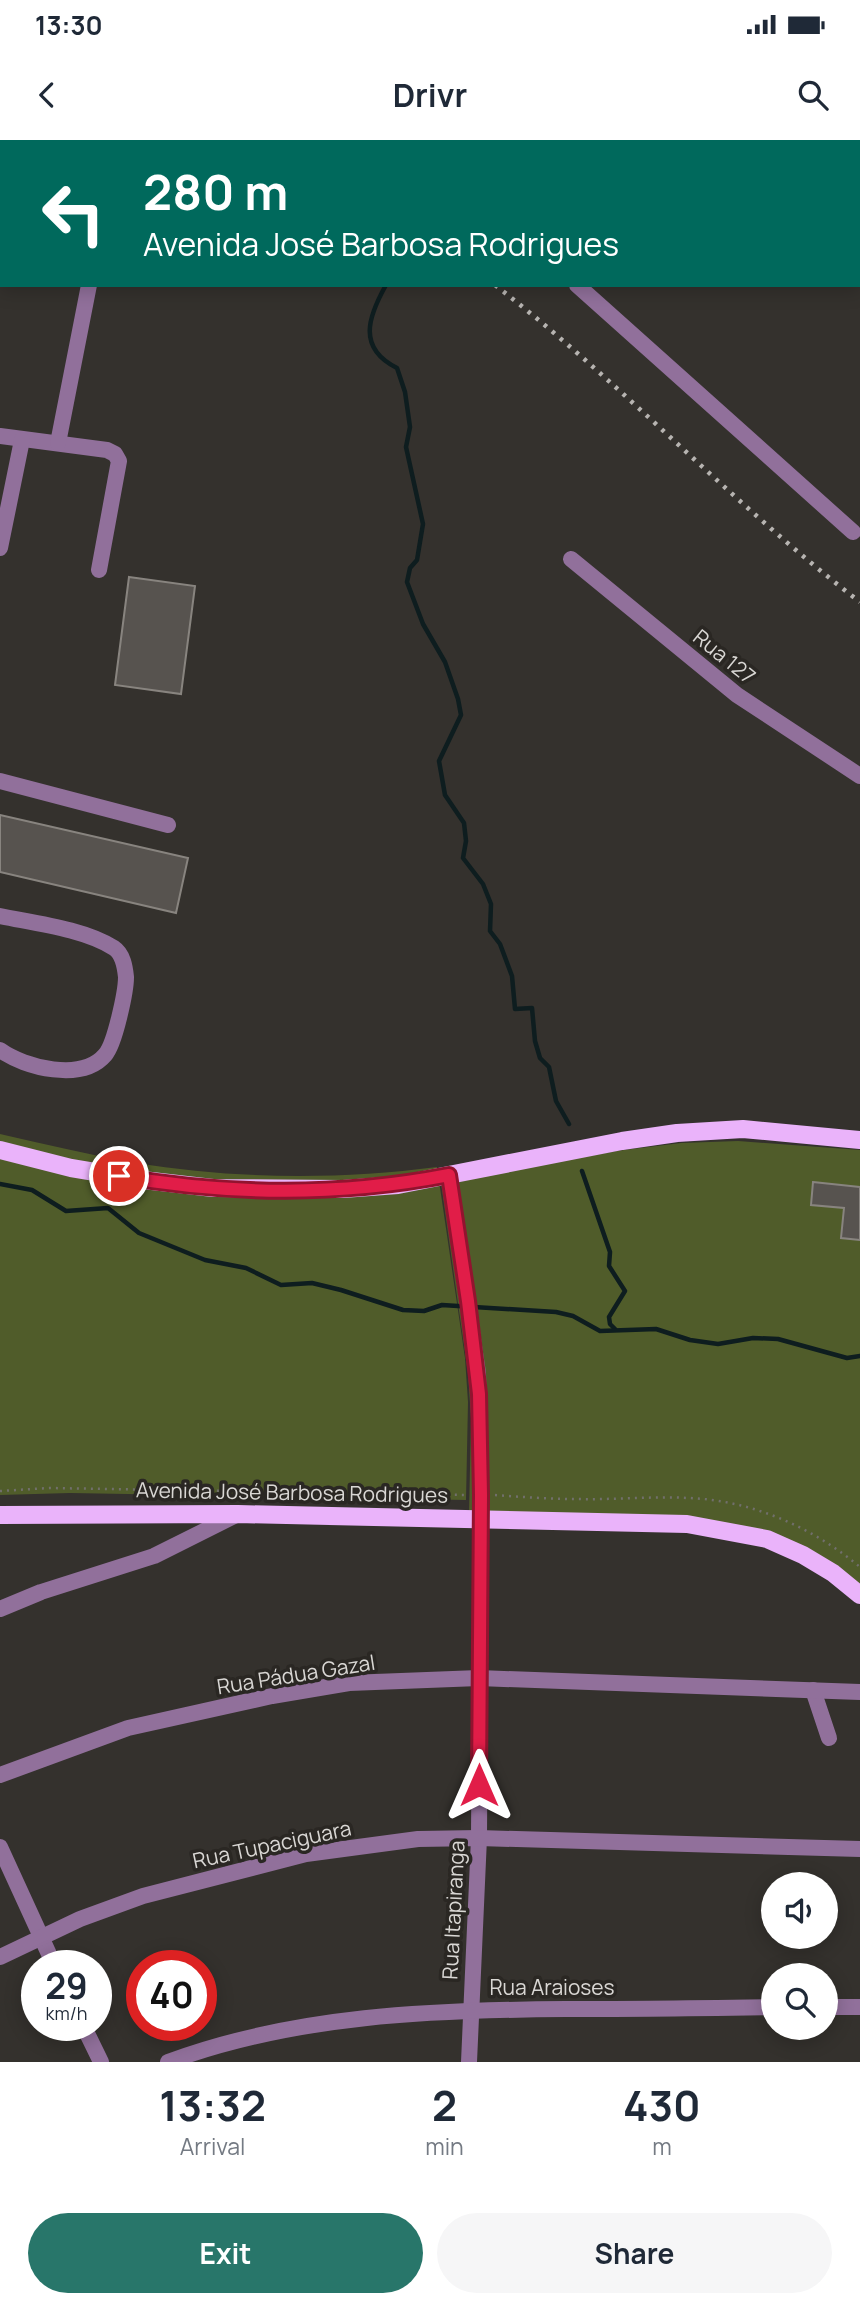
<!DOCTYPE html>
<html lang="en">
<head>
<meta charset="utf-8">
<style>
  :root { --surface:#fff; --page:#f6f6f7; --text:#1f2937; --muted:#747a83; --accent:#28766a }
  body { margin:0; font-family:Manrope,sans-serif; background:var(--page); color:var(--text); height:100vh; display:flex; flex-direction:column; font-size:26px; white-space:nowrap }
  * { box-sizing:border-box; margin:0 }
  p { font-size:23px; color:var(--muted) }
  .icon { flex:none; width:38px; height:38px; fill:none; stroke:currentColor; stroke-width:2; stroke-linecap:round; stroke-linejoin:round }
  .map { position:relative; height:1922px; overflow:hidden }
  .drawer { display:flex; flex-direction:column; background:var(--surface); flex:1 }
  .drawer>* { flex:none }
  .banner { position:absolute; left:0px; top:0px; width:861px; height:147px; box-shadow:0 4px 18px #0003; background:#00695c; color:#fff; overflow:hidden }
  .controls { position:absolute; left:761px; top:1732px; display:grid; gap:14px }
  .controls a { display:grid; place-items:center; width:77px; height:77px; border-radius:50%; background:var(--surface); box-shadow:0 4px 18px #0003; font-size:35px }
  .speed { position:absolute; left:21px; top:1810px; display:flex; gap:14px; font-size:35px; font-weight:700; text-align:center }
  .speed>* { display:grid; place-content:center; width:91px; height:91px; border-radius:50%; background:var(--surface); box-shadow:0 4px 18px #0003; line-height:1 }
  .speed small { font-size:18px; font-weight:400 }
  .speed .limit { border:10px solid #d22; background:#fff; color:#111 }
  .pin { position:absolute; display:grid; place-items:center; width:60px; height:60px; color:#fff; margin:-30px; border:4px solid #fff; border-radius:50%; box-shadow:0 2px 7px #0007 }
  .me { position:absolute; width:77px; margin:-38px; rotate:0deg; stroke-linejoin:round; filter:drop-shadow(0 0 5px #0008) }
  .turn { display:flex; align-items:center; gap:24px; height:147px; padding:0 28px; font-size:32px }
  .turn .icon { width:91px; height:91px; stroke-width:2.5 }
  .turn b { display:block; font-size:49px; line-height:60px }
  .eta { display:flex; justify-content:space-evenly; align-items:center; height:119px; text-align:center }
  .eta b { font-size:42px; font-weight:700; line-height:49px }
  .primary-button { display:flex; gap:14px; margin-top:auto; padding:14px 28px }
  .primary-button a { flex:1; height:80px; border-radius:42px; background:var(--accent); color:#fff; font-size:28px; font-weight:700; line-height:80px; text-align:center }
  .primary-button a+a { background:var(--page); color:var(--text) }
  .status { display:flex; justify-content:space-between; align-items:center; height:49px; padding:0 35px; background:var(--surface); direction:ltr }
  .status svg { height:19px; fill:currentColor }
  header { display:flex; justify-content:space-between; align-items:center; height:91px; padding:0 28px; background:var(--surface); font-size:32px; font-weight:700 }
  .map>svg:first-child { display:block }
  .green { fill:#505c2a }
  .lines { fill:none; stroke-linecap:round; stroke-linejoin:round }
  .stream { stroke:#0e1d1f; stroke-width:4.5 }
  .building { fill:#57534f; stroke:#88847f; stroke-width:2 }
  .path { stroke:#716f6b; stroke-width:2.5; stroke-dasharray:2 5; stroke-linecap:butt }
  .minor { stroke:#91709b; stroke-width:16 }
  .major { stroke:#eab3fa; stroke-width:18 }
  .rail { stroke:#b7b4b1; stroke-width:4.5; stroke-dasharray:3.5 7; stroke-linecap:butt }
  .route-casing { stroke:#92132f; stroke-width:18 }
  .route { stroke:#e11d48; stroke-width:12 }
  .labels { text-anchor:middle; stroke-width:7; stroke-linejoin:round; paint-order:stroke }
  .street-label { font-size:21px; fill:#d9d7d4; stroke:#2a2723 }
</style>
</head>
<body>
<div class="status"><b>13:30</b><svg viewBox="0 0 49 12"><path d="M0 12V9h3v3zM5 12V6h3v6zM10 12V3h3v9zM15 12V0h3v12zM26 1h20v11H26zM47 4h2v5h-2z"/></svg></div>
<header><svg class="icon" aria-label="back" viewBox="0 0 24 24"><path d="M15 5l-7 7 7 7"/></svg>Drivr<svg class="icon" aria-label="search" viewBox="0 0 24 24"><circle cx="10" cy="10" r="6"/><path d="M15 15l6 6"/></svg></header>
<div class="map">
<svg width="860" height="1922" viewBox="0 0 860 1922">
  <rect width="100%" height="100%" fill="#34312d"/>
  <!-- green -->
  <g class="green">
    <path d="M0,994C45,1004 90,1015 135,1023C235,1039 337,1040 437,1027L465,1218L468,1262L466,1360L70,1353L0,1355Z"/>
    <polygon points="738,1001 860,1010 860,1458 831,1433 734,1390 469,1376 471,1278 468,1234 441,1043 616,1011 681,1003"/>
  </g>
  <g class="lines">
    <!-- stream -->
    <g class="stream">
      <path d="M386,145C368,177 357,208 397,228L405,252L410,287L406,307L423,384L417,420L410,428L407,442L423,484L445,522L458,559L461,575L439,621L445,655L464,683L466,701L463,718L483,744L491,764L490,791L500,804L512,836L515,869L532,868L535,901L540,918L549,927L556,961L569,984"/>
      <polyline points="582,1031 610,1112 609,1126 625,1151 609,1177 610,1184 615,1189"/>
      <polyline points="0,1044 32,1050 66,1071 108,1068 139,1093 205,1120 246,1128 281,1145 312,1143 341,1150 403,1170 424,1171 442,1165 556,1172 573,1176 600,1191 656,1189 690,1200 718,1204 753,1198 778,1199 847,1218 860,1216"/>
    </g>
  </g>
  <!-- building -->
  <g class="building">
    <polygon points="129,437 195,446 181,554 115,545"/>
    <polygon points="0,675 188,718 176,773 0,732"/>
    <polygon points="813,1042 860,1047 860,1100 841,1098 844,1068 811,1065"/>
  </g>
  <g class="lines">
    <!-- path -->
    <g class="path">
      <polyline points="0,1351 49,1348 467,1355"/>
      <path d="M495,1355C522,1357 549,1359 575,1359C613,1360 651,1356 688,1358C751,1360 812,1387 860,1427"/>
    </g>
    <!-- minor -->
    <g class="minor">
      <polyline points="568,2 568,0"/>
      <polyline points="577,145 853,392"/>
      <polyline points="0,296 107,310 115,314 119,321 99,430"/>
      <polyline points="58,303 89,145"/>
      <polyline points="0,408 22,300"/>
      <polyline points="571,419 737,555 860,636"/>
      <polyline points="0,641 168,685"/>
      <path d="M0,776C34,783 85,789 114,808C123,814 125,827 126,837C126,851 115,904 105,915C82,942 25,928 0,910"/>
      <polyline points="449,1035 478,1233 481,1355 479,1698 469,1922"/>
      <polyline points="0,1469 41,1452 154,1416 238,1374"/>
      <polyline points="813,1550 829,1598"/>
      <polyline points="0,1635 128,1588 272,1556 349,1543 479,1538 860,1552"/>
      <polyline points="0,1707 54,1825"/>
      <polyline points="0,1817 80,1779 143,1756 306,1714 418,1699 479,1698 860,1709"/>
      <polyline points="826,1867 860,1867"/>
      <polyline points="83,1885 101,1922"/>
      <path d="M168,1922C295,1875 432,1870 566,1869C635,1869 704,1868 774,1867"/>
    </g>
    <!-- major -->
    <g class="major">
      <polyline points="0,1010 71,1028 143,1040 213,1048 343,1049 398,1045 622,1001 677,993 743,989 860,1000"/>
      <polyline points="0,1375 238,1374 687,1384 767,1399 803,1415 833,1433 860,1455"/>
    </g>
    <!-- rail -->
    <g class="rail">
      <polyline points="247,0 251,2"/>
      <path d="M495,145C623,244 732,364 860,462"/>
    </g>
  </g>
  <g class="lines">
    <defs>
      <path id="route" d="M119,1036C228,1055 341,1056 449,1035L468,1161L479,1254L481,1355L479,1645"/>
    </defs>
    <!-- route casing -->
    <use href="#route" class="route-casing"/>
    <!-- route -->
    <use href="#route" class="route"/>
  </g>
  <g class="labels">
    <!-- street labels -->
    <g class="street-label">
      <text transform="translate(724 517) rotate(39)" y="7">Rua 127</text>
      <text transform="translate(292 1353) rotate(1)" y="7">Avenida José Barbosa Rodrigues</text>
      <text transform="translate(296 1535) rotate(-9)" y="7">Rua Pádua Gazal</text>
      <text transform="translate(272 1705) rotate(-12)" y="7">Rua Tupaciguara</text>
      <text transform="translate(454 1770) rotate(-87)" y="7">Rua Itapiranga</text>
      <text x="552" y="1855">Rua Araioses</text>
    </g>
  </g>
</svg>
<div class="controls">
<a><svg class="icon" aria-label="sound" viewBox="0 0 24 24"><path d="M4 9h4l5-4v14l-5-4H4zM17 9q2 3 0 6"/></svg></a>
<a><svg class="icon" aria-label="search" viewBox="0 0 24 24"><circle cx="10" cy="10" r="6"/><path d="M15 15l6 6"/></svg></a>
</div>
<div class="speed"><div>29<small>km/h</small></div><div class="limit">40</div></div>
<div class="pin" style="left:119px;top:1036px;background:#d93025"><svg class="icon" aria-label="arrive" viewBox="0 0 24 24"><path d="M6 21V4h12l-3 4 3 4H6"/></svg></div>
<svg class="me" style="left:479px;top:1645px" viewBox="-20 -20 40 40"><path d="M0-17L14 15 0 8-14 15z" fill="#e11d48" stroke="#fff" stroke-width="4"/></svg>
<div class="banner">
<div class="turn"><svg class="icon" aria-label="left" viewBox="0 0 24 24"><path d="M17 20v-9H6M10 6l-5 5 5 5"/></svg><div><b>280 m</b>Avenida José Barbosa Rodrigues</div></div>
</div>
</div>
<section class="drawer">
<div class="eta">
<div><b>13:32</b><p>Arrival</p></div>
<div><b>2</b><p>min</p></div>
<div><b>430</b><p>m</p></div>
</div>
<div class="primary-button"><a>Exit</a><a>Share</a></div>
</section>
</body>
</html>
